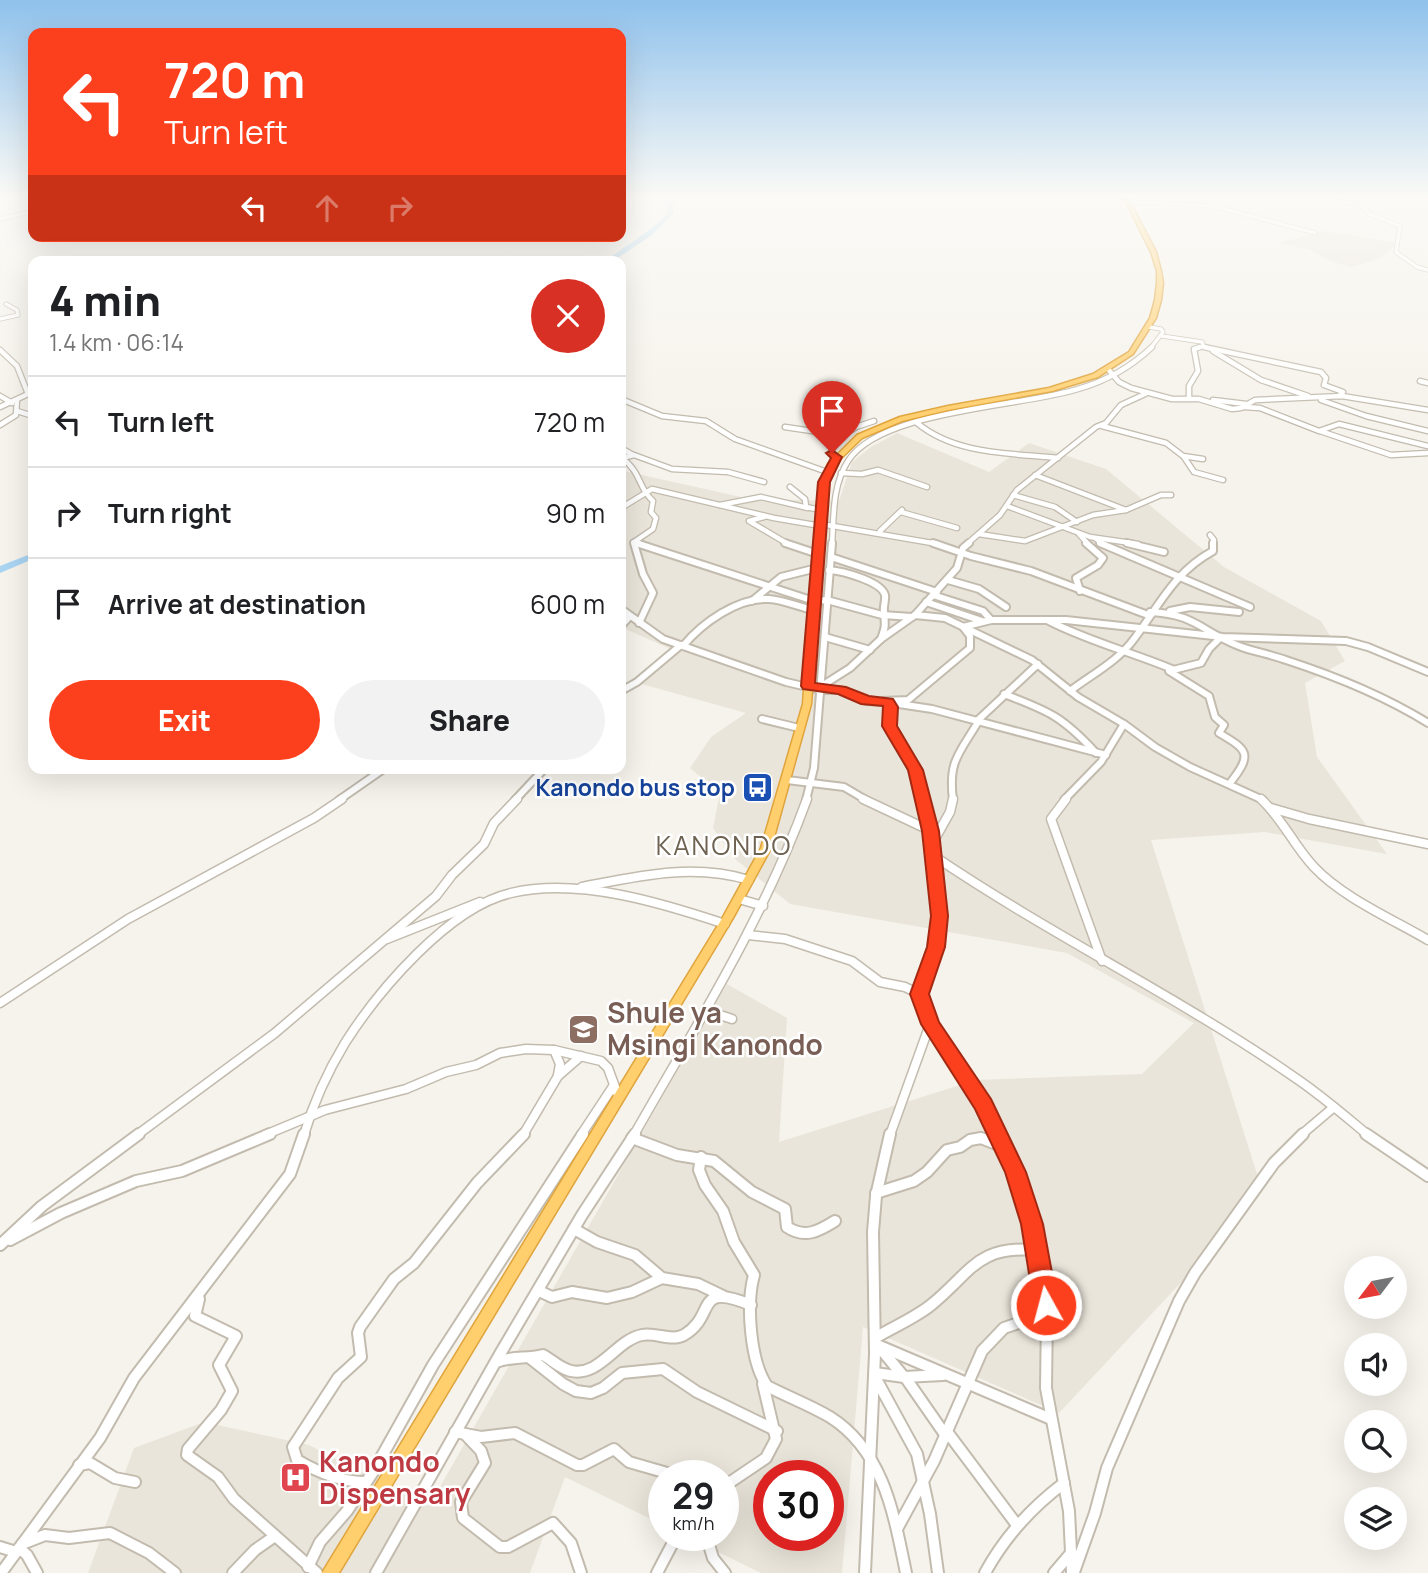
<!DOCTYPE html>
<html lang="en">
<head>
<meta charset="utf-8">
<style>
  :root { --surface:#fff; --page:#f2f2f2; --text:#202124; --muted:#757577; --line:#e0e0e0; --accent:#fc3f1d }
  body { margin:0; font-family:Manrope,sans-serif; background:var(--page); color:var(--text); height:100vh; display:flex; flex-direction:column; font-size:26px; white-space:nowrap }
  * { box-sizing:border-box; margin:0 }
  p { font-size:23px; color:var(--muted) }
  .icon { flex:none; width:38px; height:38px; fill:none; stroke:currentColor; stroke-width:2; stroke-linecap:round; stroke-linejoin:round }
  .map { position:relative; flex:1; overflow:hidden }
  .details { position:absolute; left:28px; top:256px; width:598px; height:518px; display:flex; flex-direction:column; background:var(--surface); border-radius:14px; box-shadow:0 7px 28px #0002 }
  .details>* { flex:none }
  .banner { position:absolute; left:28px; top:28px; width:598px; height:214px; border-radius:14px; box-shadow:0 7px 28px #0002; background:#fc3f1d; color:#fff; overflow:hidden }
  .needle { width:46px; rotate:238deg }
  .controls { position:absolute; left:1344px; top:1256px; display:grid; gap:14px }
  .controls a { display:grid; place-items:center; width:63px; height:63px; border-radius:50%; background:var(--surface); box-shadow:0 7px 28px #0002; font-size:35px }
  .speed { position:absolute; left:648px; top:1460px; display:flex; gap:14px; font-size:35px; font-weight:700; text-align:center }
  .speed>* { display:grid; place-content:center; width:91px; height:91px; border-radius:50%; background:var(--surface); box-shadow:0 7px 28px #0002; line-height:1 }
  .speed small { font-size:18px; font-weight:400 }
  .speed .limit { border:10px solid #d22; background:#fff; color:#111 }
  .pin { position:absolute; display:grid; place-items:center; width:60px; height:60px; color:#fff; margin:-72px -30px; border-radius:50% 50% 50% 0; rotate:-45deg; box-shadow:0 0 7px #0007 }
  .pin .icon { rotate:45deg }
  .me { position:absolute; width:77px; margin:-38px; rotate:353deg; stroke-linejoin:round; filter:drop-shadow(0 0 5px #0008) }
  .turn { display:flex; align-items:center; gap:24px; height:147px; padding:0 21px; font-size:32px }
  .turn .icon { width:91px; height:91px; stroke-width:2.5 }
  .turn b { display:block; font-size:49px; line-height:60px }
  .lanes { display:flex; align-items:center; height:66px; padding:0 21px; background:#0003; justify-content:center; gap:35px; direction:ltr }
  .lanes .off { opacity:.35 }
  .round { display:grid; place-items:center; flex:none; width:74px; height:74px; border-radius:37px; background:var(--page) }
  .headline { display:flex; align-items:center; justify-content:space-between; height:119px; padding:0 21px }
  h1 { font-size:42px; font-weight:800; line-height:52px }
  .cta { display:flex; gap:14px; margin-top:auto; padding:14px 21px }
  .cta a { flex:1; height:80px; border-radius:42px; background:var(--accent); color:#fff; font-size:28px; font-weight:800; line-height:80px; text-align:center }
  .cta a+a { background:var(--page); color:var(--text) }
  ul { padding:0; list-style:none }
  li { display:flex; align-items:center; gap:21px; height:91px; padding:0 21px; border-top:2px solid var(--line) }
  li div { flex:1 }
  li b { display:block; font-size:26px }
  li em { font-style:normal }
  .map>svg:first-child { display:block }
  .residential { fill:#eae5da; fill-rule:evenodd }
  .lines { fill:none; stroke-linecap:round; stroke-linejoin:round }
  .river { fill:#a9d4f2; fill-rule:evenodd }
  .minor-far4-casing { stroke:#c2bbae; stroke-width:5 }
  .minor-far3-casing { stroke:#c2bbae; stroke-width:7 }
  .minor-far2-casing { stroke:#c2bbae; stroke-width:10 }
  .minor-far1-casing { stroke:#c2bbae; stroke-width:11 }
  .minor-casing { stroke:#c2bbae; stroke-width:14 }
  .highway-casing { stroke:#e0a43c; stroke-width:3 }
  .minor-far4 { stroke:#fff; stroke-width:3.5 }
  .minor-far3 { stroke:#fff; stroke-width:4.5 }
  .minor-far2 { stroke:#fff; stroke-width:6 }
  .minor-far1 { stroke:#fff; stroke-width:8 }
  .minor { stroke:#fff; stroke-width:10 }
  .highway { fill:#ffcf6e; fill-rule:evenodd }
  .route { fill:#fc3f1d; stroke:#a42913; stroke-width:2 }
  .labels { text-anchor:middle; stroke-width:5; stroke-linejoin:round; paint-order:stroke }
  .transit-label { font-size:23px; font-weight:bold; fill:#164399; stroke:#fff; text-anchor:end }
  .quarter-label { font-size:26px; letter-spacing:2px; fill:#6e6250; stroke:#fff }
  .near-education-label { font-size:28px; font-weight:bold; fill:#785e54; stroke:#fff; text-anchor:start }
  .near-health-label { font-size:28px; font-weight:bold; fill:#be3a42; stroke:#fff; text-anchor:start }
</style>
</head>
<body>
<div class="map">
<svg width="1428" height="1573" viewBox="0 0 1428 1573">
  <rect width="100%" height="100%" fill="#f6f3ec"/>
  <!-- residential -->
  <g class="residential">
    <polygon points="1324,231 1399,243 1378,259 1351,267 1330,261 1311,250 1279,243"/>
    <path d="M897,433L989,472L1029,443L1106,469L1224,567L1321,621L1345,661L1305,683L1317,757L1387,854L1265,832L1151,840L1258,1177L1202,1260L1059,1413L863,1327L842,1573H761L683,1535H723V1475H663V1525L565,1477L530,1573H88L134,1448L204,1422L309,1445L429,1506L727,984L787,1018L779,1142L976,1080L1142,1074L1194,1023L1067,953L790,904L734,858L713,828L720,793L690,768L711,737L746,713L638,683L675,651L621,627V457L624,471L750,499L839,501L852,462L871,447ZM768,1475H828V1535H768Z"/>
  </g>
  <g class="lines">
    <!-- river -->
    <g class="river">
      <path d="M672,198H678L672,206L674,213L652,235L613,261H605C627,245 649,233 668,213L666,206Z"/>
      <polygon points="33,553 33,559 0,573 0,566"/>
    </g>
    <defs>
      <g id="minor-far4">
        <polyline points="1315,198 1361,205"/>
        <polyline points="1358,198 1369,214 1400,226 1396,252 1417,267 1428,270"/>
        <polyline points="1127,202 1213,206 1315,233"/>
        <polyline points="0,219 33,211"/>
        <polyline points="0,319 18,315 17,310 6,304"/>
        <polyline points="1149,327 1161,329 1163,332 1150,349"/>
        <polyline points="1162,336 1202,342 1204,347 1211,349"/>
        <polyline points="1195,349 1203,346"/>
      </g>
      <g id="minor-far3">
        <polyline points="1204,347 1321,372 1326,378 1324,385 1343,392 1339,396"/>
        <polyline points="0,350 17,366 28,394 0,407"/>
        <polyline points="1213,351 1261,380 1308,396"/>
        <polyline points="1108,369 1119,382 1131,388 1172,399 1199,399 1232,409 1241,408 1255,400 1342,396 1428,410"/>
        <polyline points="1420,381 1428,383"/>
        <polyline points="0,396 12,403"/>
        <polyline points="1189,398 1189,386 1198,371 1194,349 1200,347"/>
        <polyline points="621,399 662,416 706,421 735,439 827,472"/>
        <polyline points="1213,400 1246,404"/>
        <polyline points="1321,400 1366,416 1428,431"/>
        <polyline points="1244,407 1260,408 1319,431 1339,424 1428,446"/>
        <polyline points="17,411 33,416"/>
        <path d="M917,423C956,455 1010,453 1058,458"/>
        <polyline points="0,425 16,415 17,400"/>
        <polyline points="1102,426 1166,443 1183,456 1203,459"/>
        <polyline points="785,427 832,434 835,445 831,452 837,457"/>
        <polyline points="1320,431 1391,455 1428,453"/>
        <polyline points="834,441 856,427 874,421"/>
        <polyline points="621,448 633,455"/>
        <path d="M621,457C643,474 637,487 653,501L651,512L656,518L653,529L634,542L635,544"/>
        <polyline points="1184,457 1194,472 1223,480"/>
        <polyline points="622,458 634,455 672,469 728,472 764,482"/>
        <polyline points="841,473 862,474 878,470 927,487"/>
        <polyline points="1035,475 1126,510"/>
        <polyline points="790,487 805,499 806,507 821,510"/>
        <polyline points="1013,495 1055,507 1077,522"/>
        <polyline points="720,505 761,497 808,508"/>
        <polyline points="1007,506 1090,537 1138,544"/>
        <polyline points="621,508 652,489 774,518 821,526"/>
        <polyline points="901,512 957,528"/>
        <polyline points="764,517 749,521 788,544"/>
        <polyline points="821,524 938,544"/>
        <polyline points="880,531 902,510"/>
        <polyline points="979,534 1025,541 1093,515 1126,510 1161,495 1171,495"/>
        <polyline points="1079,534 1088,544"/>
        <polyline points="1210,535 1214,540 1212,544"/>
        <polyline points="1096,539 1103,544"/>
        <polyline points="634,542 641,544"/>
        <path d="M832,544C834,516 832,486 848,461C880,410 1021,407 1078,389C1106,381 1131,367 1152,347"/>
        <polyline points="967,544 1000,515 1017,490 1096,427 1106,423 1121,405 1145,394"/>
      </g>
      <g id="minor-far2">
        <polyline points="634,543 643,574 653,593 639,623"/>
        <polyline points="636,543 814,601 827,600 882,615 912,617"/>
        <polyline points="785,543 818,554"/>
        <polyline points="933,543 971,556 1031,571 1148,615"/>
        <polyline points="1100,543 1250,607"/>
        <polyline points="1127,543 1164,552"/>
        <polyline points="831,557 937,592"/>
        <path d="M829,570C842,571 881,581 885,595C886,600 883,606 884,612C885,626 886,625 881,639"/>
        <polyline points="948,580 979,589 1006,607"/>
        <polyline points="1080,591 1076,578 1098,565 1103,558 1086,543"/>
        <polyline points="933,595 983,611 991,620"/>
        <polyline points="752,601 781,577 817,568"/>
        <polyline points="926,602 982,621"/>
        <polyline points="621,609 663,639 786,682 820,690 840,690 866,701 887,702"/>
        <polyline points="1170,611 1190,607 1239,612"/>
        <path d="M1150,612C1196,614 1202,632 1239,646C1254,652 1270,654 1286,660C1335,676 1383,695 1428,723"/>
        <polyline points="915,615 945,618 1032,660 1078,697 1124,724 1155,747 1190,767 1263,800"/>
        <path d="M1049,621C1088,641 1131,652 1172,669"/>
        <polyline points="621,626 630,616"/>
        <polyline points="825,637 870,650"/>
        <path d="M1220,638L1209,649L1201,663L1169,671L1209,696L1215,717L1224,725L1219,733C1248,750 1253,754 1230,783"/>
        <path d="M683,646C702,623 738,597 769,599C784,600 799,607 813,610"/>
        <polyline points="820,687 850,668 881,639 915,615 957,568 963,548 969,543"/>
        <polyline points="621,691 637,682 681,645"/>
        <path d="M1070,691C1091,675 1118,661 1134,639C1159,606 1174,572 1213,551V543"/>
        <path d="M1004,694C1049,711 1063,717 1096,753"/>
        <polyline points="883,701 908,700 970,648 970,636 963,627 991,620 1066,620 1223,637 1346,641 1368,647 1428,672"/>
        <path d="M888,702C893,711 888,720 892,729C903,756 916,770 923,800"/>
        <polyline points="899,704 932,709 1106,755"/>
        <polyline points="762,719 799,728"/>
        <polyline points="977,721 1038,664"/>
        <polyline points="787,780 844,787 866,800"/>
        <polyline points="339,800 385,768"/>
        <polyline points="515,800 545,768"/>
        <polyline points="806,800 814,768 832,543"/>
        <path d="M953,800C948,761 959,754 978,722"/>
        <polyline points="1064,800 1101,762 1124,724"/>
      </g>
      <g id="minor-far1">
        <polyline points="863,799 931,831"/>
        <polyline points="922,799 936,866 939,937 919,994 930,1024 983,1105 999,1135"/>
        <polyline points="1066,799 1051,819 1102,961"/>
        <path d="M1261,799C1282,818 1294,846 1314,867C1342,897 1392,919 1428,940"/>
        <polyline points="1271,808 1309,819 1428,844"/>
        <polyline points="932,844 950,812 953,799"/>
        <path d="M934,856C1052,936 1181,998 1297,1079C1322,1096 1345,1116 1368,1135"/>
        <path d="M582,887C639,876 692,863 749,880"/>
        <polyline points="739,899 763,906"/>
        <polyline points="748,935 785,939 852,961 880,982 905,987 919,994"/>
        <polyline points="387,939 480,902"/>
        <polyline points="0,1003 128,919 314,818 342,799"/>
        <polyline points="705,1010 732,1019"/>
        <polyline points="554,1050 560,1064 558,1075"/>
        <polyline points="137,1135 275,1033 436,896 452,875 484,844 494,823 517,799"/>
        <polyline points="265,1135 325,1110 406,1089 446,1072 476,1065 500,1053 526,1049 554,1050 601,1061 608,1068 619,1098"/>
        <path d="M304,1135C313,1104 328,1071 345,1043C378,991 449,907 511,893C578,877 662,903 725,924"/>
        <polyline points="523,1135 558,1076 581,1056"/>
        <polyline points="581,1135 614,1085"/>
        <path d="M634,1135C696,1026 764,918 807,799"/>
        <polyline points="890,1135 930,1024"/>
        <polyline points="1301,1135 1334,1107"/>
      </g>
      <g id="minor">
        <polyline points="998,1134 1026,1200 1038,1250 1047,1313 1046,1388 1069,1511 1072,1573"/>
        <polyline points="1366,1134 1428,1176"/>
        <path d="M632,1138L677,1155L714,1161L752,1192L785,1209L787,1227C805,1239 819,1231 835,1221"/>
        <path d="M701,1157L699,1170L705,1185L723,1211L734,1242L754,1275C746,1304 750,1361 767,1386C788,1397 810,1405 830,1417C884,1451 894,1515 906,1573"/>
        <polyline points="876,1193 914,1181 927,1172 947,1150 960,1147 970,1140 981,1138 1004,1147"/>
        <polyline points="574,1229 597,1242 635,1255 662,1278 698,1284 723,1296"/>
        <polyline points="10,1240 61,1213 136,1181 182,1171 270,1134"/>
        <polyline points="0,1245 42,1206 139,1134"/>
        <polyline points="539,1291 552,1297 572,1292 607,1298 632,1292 662,1278"/>
        <polyline points="199,1299 195,1316 236,1336 219,1365 232,1391 221,1410 188,1449 187,1455 218,1477 234,1499 317,1573"/>
        <path d="M875,1338C893,1327 915,1318 931,1305C972,1272 976,1245 1038,1250"/>
        <polyline points="875,1344 1051,1419"/>
        <polyline points="880,1348 904,1377"/>
        <polyline points="530,1358 563,1384 576,1391 591,1393 603,1388 622,1373 663,1369 697,1392 777,1431"/>
        <path d="M496,1362C512,1356 526,1359 543,1355C552,1360 561,1369 571,1371C600,1377 616,1340 642,1335C656,1332 671,1342 684,1335C717,1316 693,1281 751,1305"/>
        <polyline points="875,1373 904,1377 943,1375"/>
        <polyline points="875,1377 917,1454 930,1514 938,1573"/>
        <polyline points="905,1377 946,1436"/>
        <polyline points="455,1432 481,1437 515,1433 577,1465 583,1465 614,1449 629,1462 674,1475"/>
        <polyline points="948,1433 1017,1525"/>
        <polyline points="465,1434 481,1451 485,1463 461,1502 463,1518 500,1547 508,1547 553,1523 571,1543 581,1573"/>
        <polyline points="79,1465 90,1463 115,1478 135,1482"/>
        <path d="M366,1482C341,1482 319,1473 297,1460L293,1447L338,1378L361,1357L358,1333L360,1327L394,1279L414,1263L477,1183L524,1134"/>
        <polyline points="723,1487 766,1458 776,1439 763,1384"/>
        <polyline points="898,1527 934,1461 982,1351 1004,1328 1047,1313"/>
        <polyline points="706,1535 713,1558 725,1573"/>
        <polyline points="22,1544 45,1535 69,1538 110,1533 149,1553 175,1573"/>
        <polyline points="0,1547 16,1552"/>
        <polyline points="19,1548 27,1555 37,1573"/>
        <polyline points="308,1567 320,1542 347,1511 373,1472 433,1365 583,1134"/>
        <polyline points="1074,1572 1095,1513 1107,1468 1179,1301 1195,1273 1274,1163 1303,1134"/>
        <polyline points="1,1573 100,1438 134,1378 290,1174 304,1134"/>
        <polyline points="233,1573 255,1550 275,1536"/>
        <polyline points="376,1573 500,1354 582,1215 635,1134"/>
        <polyline points="657,1573 677,1535"/>
        <polyline points="865,1573 875,1354 873,1232 876,1196 890,1134"/>
        <path d="M985,1573C1005,1536 1031,1508 1064,1483"/>
        <polyline points="1054,1573 1071,1553"/>
      </g>
      <polygon id="highway" points="1124,198 1128,198 1156,252 1161,271 1163,283 1161,300 1156,318 1133,354 1098,377 1052,391 948,410 902,421 862,438 834,465 828,480 825,510 811,704 771,848 733,918 339,1573 322,1573 723,917 761,848 803,704 817,510 821,480 828,464 857,435 900,417 948,406 1049,388 1093,374 1129,352 1150,318 1155,300 1157,283 1157,271 1151,252"/>
    </defs>
    <!-- minor-far4 casing -->
    <use href="#minor-far4" class="minor-far4-casing"/>
    <!-- minor-far3 casing -->
    <use href="#minor-far3" class="minor-far3-casing"/>
    <!-- minor-far2 casing -->
    <use href="#minor-far2" class="minor-far2-casing"/>
    <!-- minor-far1 casing -->
    <use href="#minor-far1" class="minor-far1-casing"/>
    <!-- minor casing -->
    <use href="#minor" class="minor-casing"/>
    <!-- highway casing -->
    <use href="#highway" class="highway-casing"/>
    <!-- minor-far4 -->
    <use href="#minor-far4" class="minor-far4"/>
    <!-- minor-far3 -->
    <use href="#minor-far3" class="minor-far3"/>
    <!-- minor-far2 -->
    <use href="#minor-far2" class="minor-far2"/>
    <!-- minor-far1 -->
    <use href="#minor-far1" class="minor-far1"/>
    <!-- minor -->
    <use href="#minor" class="minor"/>
    <!-- highway -->
    <use href="#highway" class="highway"/>
  </g>
  <!-- sky -->
  <linearGradient id="sky" x2="0" y2="1"><stop stop-color="#8fc1ec"/><stop offset="0.47" stop-color="#fbfaf6"/><stop offset="1" stop-color="#fbfaf6" stop-opacity="0"/></linearGradient>
  <rect width="1428" height="418" fill="url(#sky)"/>
  <!-- route -->
  <polygon class="route" points="832,450 842,457 830,482 815,683 846,687 869,696 893,699 898,707 897,726 923,770 939,831 948,916 945,947 929,994 939,1022 991,1099 1026,1172 1043,1224 1058,1305 1055,1313 1046,1316 1038,1313 1034,1305 1021,1224 1005,1172 975,1109 921,1024 910,994 927,947 931,916 922,831 908,770 882,726 883,706 861,704 838,694 803,689 801,686 818,482 831,458 826,453"/>
  <!-- icons -->
  <defs>
    <symbol id="bus-square" viewBox="-11 -11 22 22"><rect x="-9" y="-9" width="18" height="18" rx="4" fill="#1a4fb4" stroke="#fff"/><path d="M-5-6H5V4H4V6H2V4H-2V6H-4V4H-5ZM-3.5-4V0h7V-4ZM-3.5 1.2v1.5H-2V1.2ZM2 1.2v1.5H3.5V1.2Z" fill="#fff"/></symbol>
    <symbol id="school-square" viewBox="-11 -11 22 22"><rect x="-9" y="-9" width="18" height="18" rx="4" fill="#8d6e63" stroke="#fff"/><path d="M0-5L7-2L0 1L-7-2ZM-4 1L0 2.5L4 1V4Q0 6-4 4Z" fill="#fff"/></symbol>
    <symbol id="hospital-square" viewBox="-11 -11 22 22"><rect x="-9" y="-9" width="18" height="18" rx="4" fill="#e0444e" stroke="#fff"/><path d="M-5-5h3v3.5h4V-5h3V5h-3V1.5h-4V5h-3Z" fill="#fff"/></symbol>
  </defs>
  <g fill-rule="evenodd">
    <use href="#bus-square" x="740" y="770" width="35" height="35"/>
    <use href="#school-square" x="566" y="1012" width="35" height="35"/>
    <use href="#hospital-square" x="278" y="1460" width="35" height="35"/>
  </g>
  <g class="labels">
    <!-- transit labels -->
    <g class="transit-label">
      <text x="735" y="796">Kanondo bus stop</text>
    </g>
    <!-- quarter labels -->
    <g class="quarter-label">
      <text x="724" y="855">KANONDO</text>
    </g>
    <!-- near-education labels -->
    <g class="near-education-label">
      <text x="607" y="1023">Shule ya<tspan x="607" dy="32">Msingi Kanondo</tspan></text>
    </g>
    <!-- near-health labels -->
    <g class="near-health-label">
      <text x="319" y="1472">Kanondo<tspan x="319" dy="32">Dispensary</tspan></text>
    </g>
  </g>
</svg>
<div class="controls">
<a><svg class="needle" viewBox="-14 -14 28 28"><path d="M0-13l5 13h-10z" fill="#e53935"/><path d="M0 13l5-13h-10z" fill="#757577"/></svg></a>
<a><svg class="icon" aria-label="sound" viewBox="0 0 24 24"><path d="M4 9h4l5-4v14l-5-4H4zM17 9q2 3 0 6"/></svg></a>
<a><svg class="icon" aria-label="search" viewBox="0 0 24 24"><circle cx="10" cy="10" r="6"/><path d="M15 15l6 6"/></svg></a>
<a><svg class="icon" aria-label="layers" viewBox="0 0 24 24"><path d="M12 4l9 5-9 5-9-5zM3 14l9 5 9-5"/></svg></a>
</div>
<div class="speed"><div>29<small>km/h</small></div><div class="limit">30</div></div>
<div class="pin" style="left:832px;top:453px;background:#d93025"><svg class="icon" aria-label="arrive" viewBox="0 0 24 24"><path d="M6 21V4h12l-3 4 3 4H6"/></svg></div>
<svg class="me" style="left:1046px;top:1305px" viewBox="-20 -20 40 40"><circle r="17" fill="#fc3f1d" stroke="#fff" stroke-width="3"/><path d="M0-11L8 9 0 5-8 9z" fill="#fff"/></svg>
<div class="banner">
<div class="turn"><svg class="icon" aria-label="left" viewBox="0 0 24 24"><path d="M17 20v-9H6M10 6l-5 5 5 5"/></svg><div><b>720 m</b>Turn left</div></div>
<div class="lanes"><svg class="icon" aria-label="left" viewBox="0 0 24 24"><path d="M17 20v-9H6M10 6l-5 5 5 5"/></svg><svg class="icon off" aria-label="ahead" viewBox="0 0 24 24"><path d="M12 20V5M6 11l6-6 6 6"/></svg><svg class="icon off" aria-label="right" viewBox="0 0 24 24"><path d="M7 20v-9h11M14 6l5 5-5 5"/></svg></div>
</div>
<section class="details">
<div class="headline"><div><h1>4 min</h1><p>1.4 km · 06:14</p></div><a class="round" style="background:#d93025;color:#fff"><svg class="icon" aria-label="close" viewBox="0 0 24 24"><path d="M6 6l12 12M18 6L6 18"/></svg></a></div>
<ul>
<li><svg class="icon" aria-label="left" viewBox="0 0 24 24"><path d="M17 20v-9H6M10 6l-5 5 5 5"/></svg><div><b>Turn left</b></div><em>720 m</em></li>
<li><svg class="icon" aria-label="right" viewBox="0 0 24 24"><path d="M7 20v-9h11M14 6l5 5-5 5"/></svg><div><b>Turn right</b></div><em>90 m</em></li>
<li><svg class="icon" aria-label="arrive" viewBox="0 0 24 24"><path d="M6 21V4h12l-3 4 3 4H6"/></svg><div><b>Arrive at destination</b></div><em>600 m</em></li>
</ul>
<div class="cta"><a>Exit</a><a>Share</a></div>
</section>
</div>
</body>
</html>
